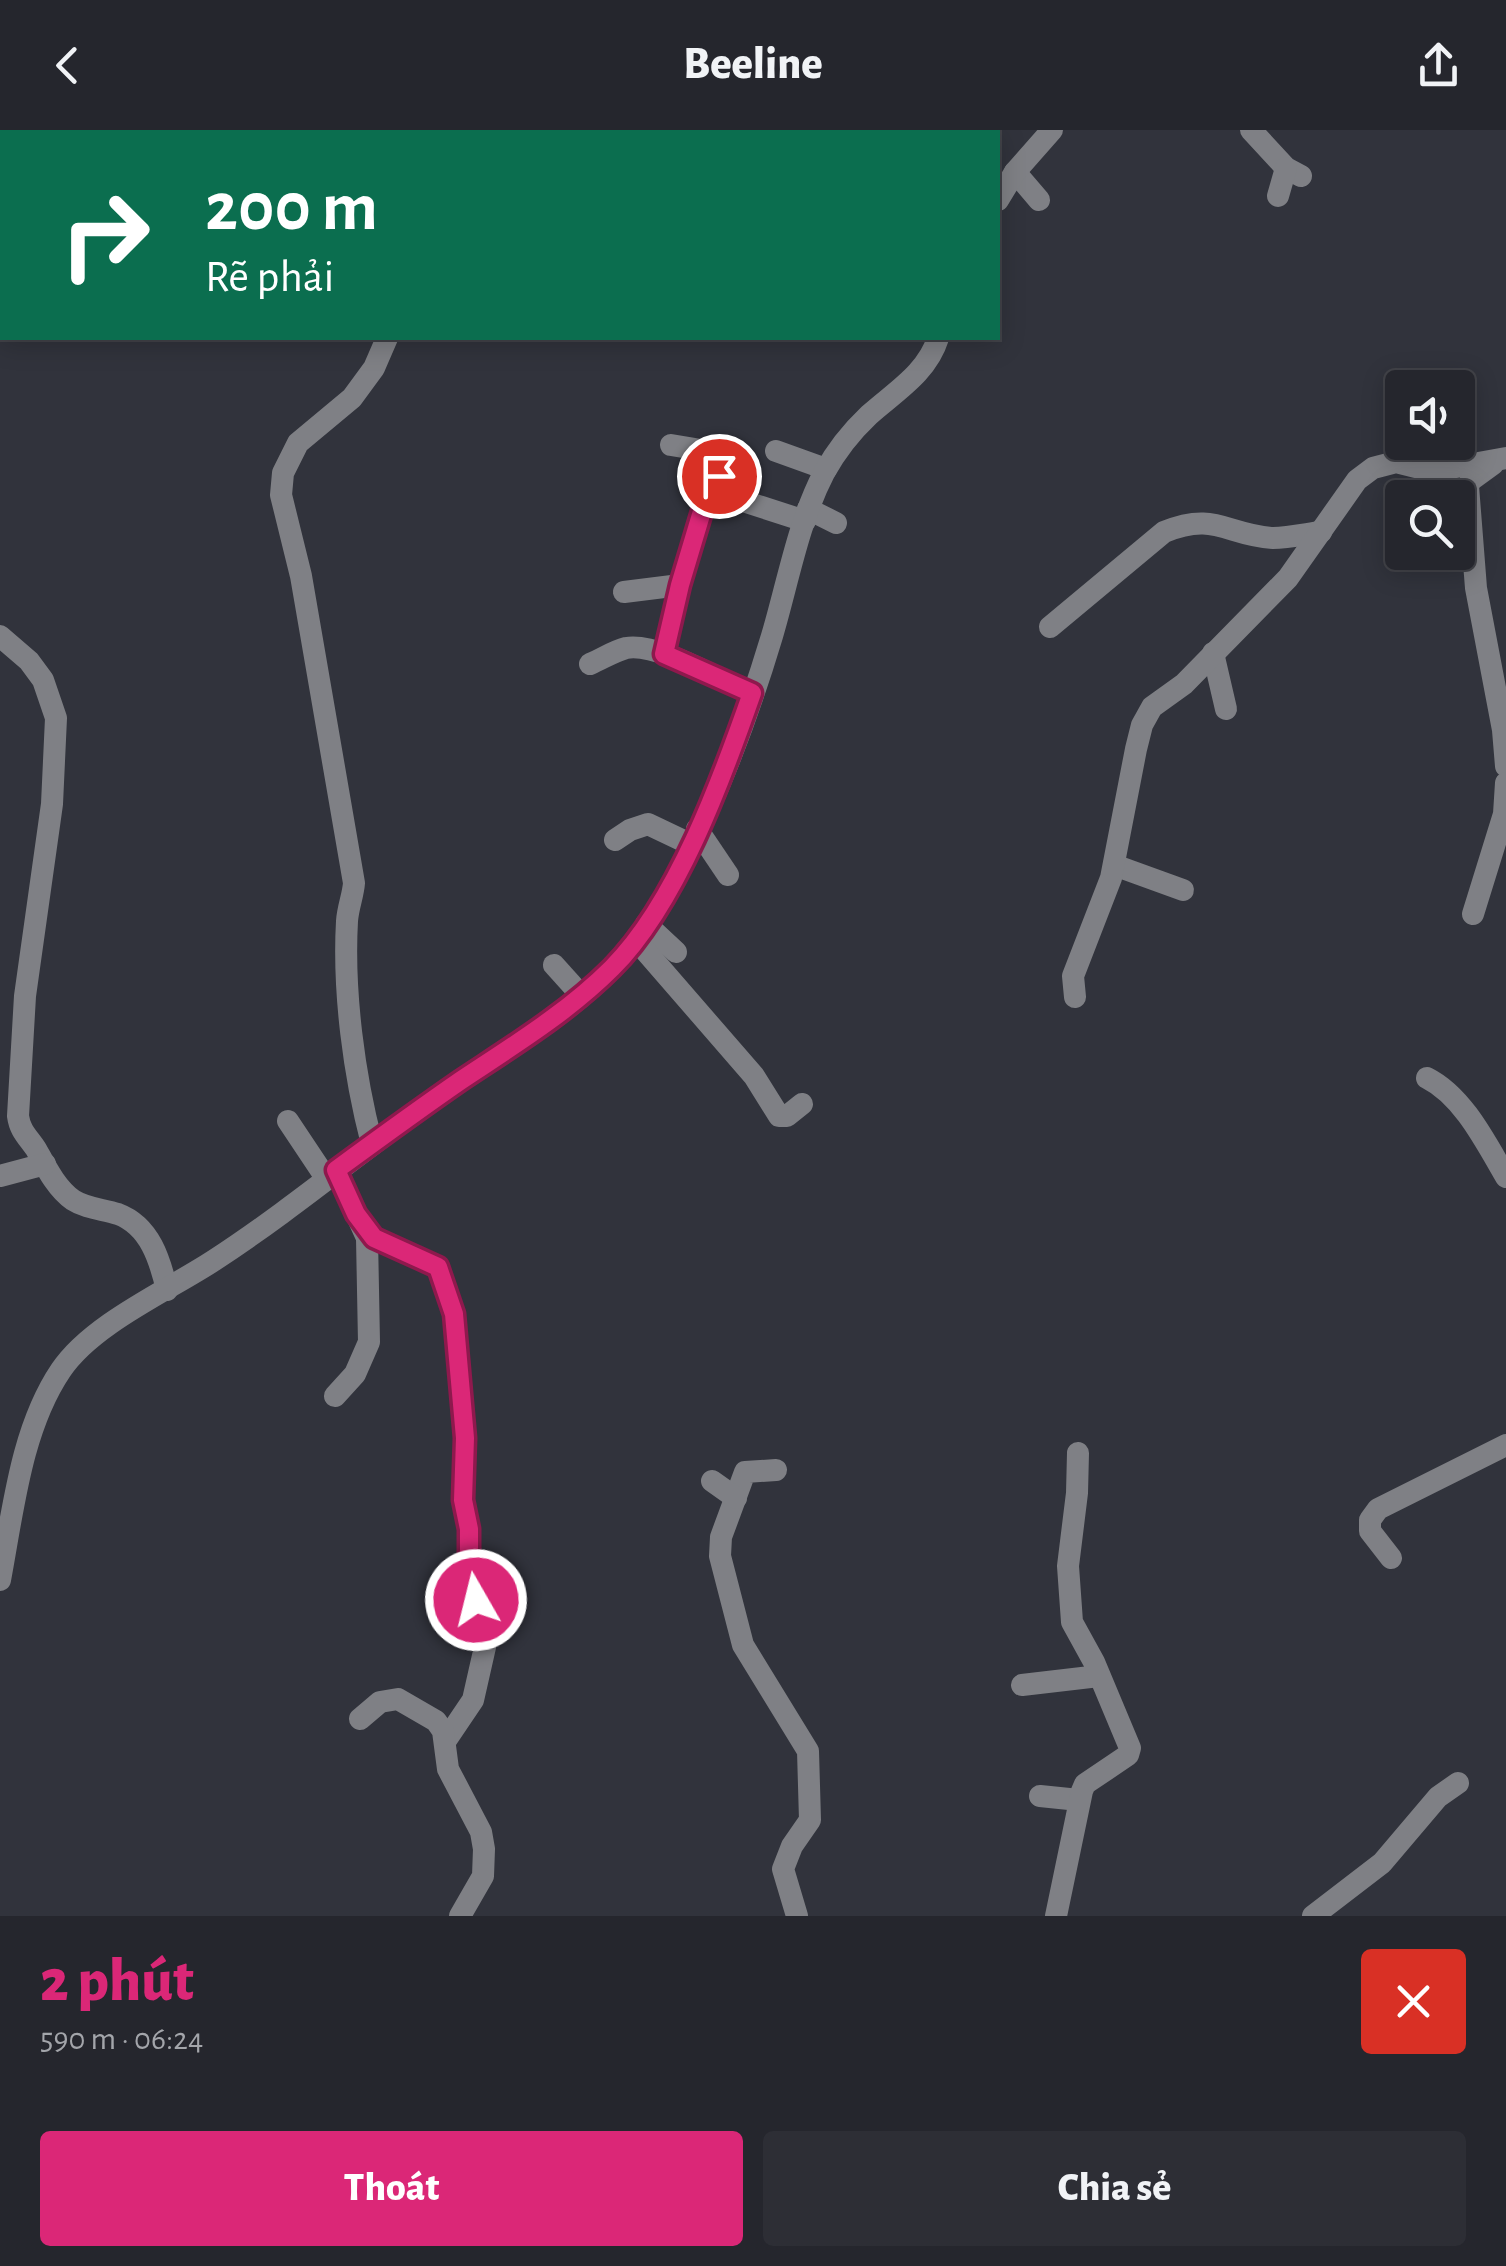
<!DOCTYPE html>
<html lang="vi">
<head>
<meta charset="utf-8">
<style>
  :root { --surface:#25262d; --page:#2d2e35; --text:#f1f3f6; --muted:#a3a5aa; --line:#424349; --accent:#db2777 }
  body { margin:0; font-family:"Alegreya Sans",sans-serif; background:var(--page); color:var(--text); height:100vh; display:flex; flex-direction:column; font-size:38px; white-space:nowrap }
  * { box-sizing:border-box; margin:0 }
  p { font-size:32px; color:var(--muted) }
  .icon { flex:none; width:55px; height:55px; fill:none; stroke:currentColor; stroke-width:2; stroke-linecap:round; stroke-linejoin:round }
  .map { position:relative; height:1786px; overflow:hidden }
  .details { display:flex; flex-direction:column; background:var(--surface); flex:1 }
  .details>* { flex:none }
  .banner { position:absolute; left:0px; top:0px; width:1000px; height:210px; box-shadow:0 5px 25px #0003,0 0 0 2px var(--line); background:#0b6e4f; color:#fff; overflow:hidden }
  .controls { position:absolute; left:1385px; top:240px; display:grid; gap:20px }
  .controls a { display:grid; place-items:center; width:90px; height:90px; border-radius:10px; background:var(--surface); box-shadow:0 5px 25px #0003,0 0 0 2px var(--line); font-size:50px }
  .pin { position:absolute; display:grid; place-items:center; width:85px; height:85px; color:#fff; margin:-42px; border:5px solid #fff; border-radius:50%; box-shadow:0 2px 10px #0007 }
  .me { position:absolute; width:110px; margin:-55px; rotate:352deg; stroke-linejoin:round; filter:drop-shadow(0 0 8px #0008) }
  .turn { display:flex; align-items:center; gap:35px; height:210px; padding:0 40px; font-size:45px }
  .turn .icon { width:130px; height:130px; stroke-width:2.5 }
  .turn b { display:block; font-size:70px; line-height:85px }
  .round { display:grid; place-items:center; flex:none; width:105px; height:105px; border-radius:10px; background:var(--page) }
  .headline { display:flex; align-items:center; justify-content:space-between; height:170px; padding:0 40px }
  h1 { font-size:60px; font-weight:800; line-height:75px; color:var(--accent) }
  .action { display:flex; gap:20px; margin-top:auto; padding:20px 40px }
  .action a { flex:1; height:115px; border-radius:10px; background:var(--accent); color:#fff; font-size:40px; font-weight:800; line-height:115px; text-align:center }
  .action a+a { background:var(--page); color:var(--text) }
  header { display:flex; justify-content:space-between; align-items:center; height:130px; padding:0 40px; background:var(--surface); font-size:45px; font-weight:800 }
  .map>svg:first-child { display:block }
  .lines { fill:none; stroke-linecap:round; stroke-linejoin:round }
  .minor { stroke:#7f8085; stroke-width:22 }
  .route-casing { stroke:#8e194d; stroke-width:25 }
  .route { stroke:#db2777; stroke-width:18 }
</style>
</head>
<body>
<header><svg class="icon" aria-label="back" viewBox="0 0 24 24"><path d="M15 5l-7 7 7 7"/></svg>Beeline<svg class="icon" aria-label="share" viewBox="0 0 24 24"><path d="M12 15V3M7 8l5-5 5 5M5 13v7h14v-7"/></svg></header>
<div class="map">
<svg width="1506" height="1786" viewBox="0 0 1506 1786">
  <rect width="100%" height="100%" fill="#31333c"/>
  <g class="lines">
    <!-- minor -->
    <g class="minor">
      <polyline points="394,0 394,2"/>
      <polyline points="757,0 759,2"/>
      <polyline points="1251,0 1286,38 1301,46"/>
      <polyline points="1015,42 1039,70"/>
      <polyline points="1278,66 1286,38"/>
      <polyline points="998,70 1015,42 1052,0"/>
      <polyline points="776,321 826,339"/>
      <polyline points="1493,334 1471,350 1468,356 1476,458 1503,600 1506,636"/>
      <polyline points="715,362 805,391"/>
      <polyline points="808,379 836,393"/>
      <polyline points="624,462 680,455"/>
      <path d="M1050,497L1164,402C1215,381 1226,405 1273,408C1288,408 1306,404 1321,402"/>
      <path d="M0,506L29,531L43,550L56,588L52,674L25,866L18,986C20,1001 28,1007 36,1019C46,1037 56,1058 73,1070C87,1079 103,1079 118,1084C150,1096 160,1130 167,1160"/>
      <polyline points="1213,523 1226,579"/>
      <polyline points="665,524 680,455 706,368 710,362 715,362 721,328 707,321 671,315"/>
      <path d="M590,534C602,529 614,521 626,518C658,512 721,551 752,563"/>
      <polyline points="697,699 728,745"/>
      <polyline points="615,710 630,700 648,694 690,714"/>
      <polyline points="1114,735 1183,760"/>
      <polyline points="1473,784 1504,684 1506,653"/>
      <polyline points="646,794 676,822"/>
      <polyline points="636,810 754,946 779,986 787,986 802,974"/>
      <polyline points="554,835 581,865"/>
      <polyline points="1075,867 1073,846 1111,748 1136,619 1142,595 1152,577 1184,554 1288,448 1357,350 1373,338 1396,332 1424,339 1445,339 1506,328"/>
      <path d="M1427,948C1463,966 1486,1013 1506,1047"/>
      <polyline points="288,991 326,1048"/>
      <path d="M372,1014C354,945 343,862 347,791C348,777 353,766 354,753L301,446L281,365L283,343L298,313L352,268L374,238L387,208"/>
      <polyline points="0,1046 45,1034"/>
      <polyline points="356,1085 373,1107 437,1137 454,1184 465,1308 463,1369 469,1399 469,1446 483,1495 485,1517 473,1570 446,1610"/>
      <polyline points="335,1266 355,1244 369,1212 367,1108 336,1040"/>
      <polyline points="776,1340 745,1342 721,1407 720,1426 743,1515 808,1621 810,1690 792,1716 783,1739 797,1786"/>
      <polyline points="712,1351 736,1368"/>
      <polyline points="1391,1428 1370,1401 1370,1390 1378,1379 1506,1315"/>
      <path d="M0,1450C13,1381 21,1299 61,1240C92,1194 167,1161 213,1131C293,1079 366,1017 444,962C501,922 567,887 614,836C685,760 742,606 772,506C788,452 798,393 824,343C836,321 851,302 869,285C896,261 927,243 938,208"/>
      <polyline points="1022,1555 1099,1546"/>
      <polyline points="360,1589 380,1572 398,1569 436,1591 443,1601 448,1639 481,1702 484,1719 483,1746 460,1786"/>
      <polyline points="1040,1666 1079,1670"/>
      <polyline points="1056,1786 1082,1661 1085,1654 1128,1625 1130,1618 1094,1532 1072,1492 1068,1436 1077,1363 1078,1323"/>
      <polyline points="1313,1786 1382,1733 1438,1667 1458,1653"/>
    </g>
  </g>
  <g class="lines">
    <defs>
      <path id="route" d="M476,1470L469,1446V1399L463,1370L465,1308L454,1184L438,1137L374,1108L356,1084L336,1040C377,1010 418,980 460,951C511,917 567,883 612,838C677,773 722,649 752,563L664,524L680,455L706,368L710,362H715L719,346"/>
    </defs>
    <!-- route casing -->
    <use href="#route" class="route-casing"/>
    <!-- route -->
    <use href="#route" class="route"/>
  </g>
</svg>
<div class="controls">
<a><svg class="icon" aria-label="sound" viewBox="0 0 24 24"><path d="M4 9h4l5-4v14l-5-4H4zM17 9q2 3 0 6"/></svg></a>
<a><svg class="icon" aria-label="search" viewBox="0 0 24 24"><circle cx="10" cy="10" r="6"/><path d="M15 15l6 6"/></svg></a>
</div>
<div class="pin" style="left:719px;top:346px;background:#d93025"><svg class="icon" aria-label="arrive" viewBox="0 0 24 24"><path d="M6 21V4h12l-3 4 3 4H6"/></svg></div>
<svg class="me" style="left:476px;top:1470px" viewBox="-20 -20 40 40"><circle r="17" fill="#db2777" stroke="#fff" stroke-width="3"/><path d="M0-11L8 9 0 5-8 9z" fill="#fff"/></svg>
<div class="banner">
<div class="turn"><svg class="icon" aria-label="right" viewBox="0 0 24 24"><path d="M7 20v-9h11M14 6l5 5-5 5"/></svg><div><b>200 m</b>Rẽ phải</div></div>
</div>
</div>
<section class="details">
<div class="headline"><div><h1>2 phút</h1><p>590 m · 06:24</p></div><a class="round" style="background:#d93025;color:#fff"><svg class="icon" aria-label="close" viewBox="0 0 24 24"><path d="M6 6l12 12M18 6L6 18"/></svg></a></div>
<div class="action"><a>Thoát</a><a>Chia sẻ</a></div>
</section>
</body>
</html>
